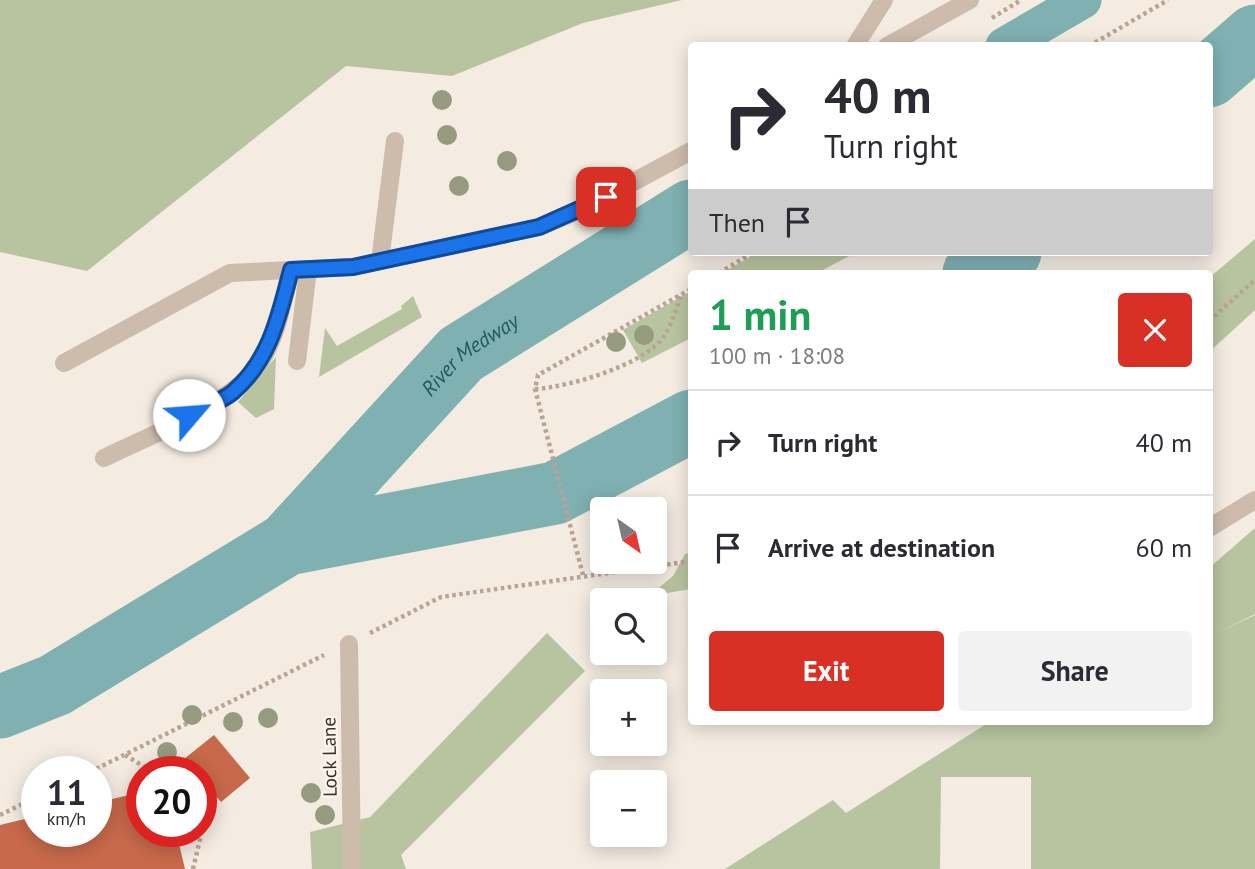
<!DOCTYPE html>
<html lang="en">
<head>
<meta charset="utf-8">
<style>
  :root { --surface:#fff; --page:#f2f2f3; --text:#2b2b33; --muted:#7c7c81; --line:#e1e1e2; --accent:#d93025 }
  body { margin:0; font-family:"PT Sans",sans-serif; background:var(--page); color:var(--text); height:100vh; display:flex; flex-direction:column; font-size:26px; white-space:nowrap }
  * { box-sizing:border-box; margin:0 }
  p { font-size:23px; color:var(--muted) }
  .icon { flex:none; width:38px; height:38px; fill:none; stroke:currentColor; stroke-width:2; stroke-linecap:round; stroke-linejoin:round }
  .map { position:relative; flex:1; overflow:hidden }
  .details { position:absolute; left:688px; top:270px; width:525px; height:455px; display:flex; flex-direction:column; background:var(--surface); border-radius:7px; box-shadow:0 4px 18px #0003 }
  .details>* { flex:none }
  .hud { position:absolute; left:688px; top:42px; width:525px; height:214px; border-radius:7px; box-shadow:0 4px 18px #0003; background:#fff; color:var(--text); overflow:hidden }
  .needle { width:46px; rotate:146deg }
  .fabs { position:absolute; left:590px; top:497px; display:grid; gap:14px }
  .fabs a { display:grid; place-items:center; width:77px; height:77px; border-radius:7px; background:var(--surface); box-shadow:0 4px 18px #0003; font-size:35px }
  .speed { position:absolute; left:21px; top:756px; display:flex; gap:14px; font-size:35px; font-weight:700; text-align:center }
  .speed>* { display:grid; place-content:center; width:91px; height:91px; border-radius:50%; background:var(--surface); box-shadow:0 4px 18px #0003; line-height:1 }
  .speed small { font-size:18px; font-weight:400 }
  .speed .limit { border:10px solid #d22; background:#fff; color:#111 }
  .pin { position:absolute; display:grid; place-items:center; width:60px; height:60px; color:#fff; margin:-30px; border-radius:14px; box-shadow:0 4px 10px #0006 }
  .me { position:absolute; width:77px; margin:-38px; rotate:63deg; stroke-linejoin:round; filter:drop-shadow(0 0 5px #0008) }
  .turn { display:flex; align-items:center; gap:24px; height:147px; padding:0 21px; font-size:32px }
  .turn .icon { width:91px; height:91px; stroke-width:2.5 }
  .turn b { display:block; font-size:49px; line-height:60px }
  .then { display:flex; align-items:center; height:66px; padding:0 21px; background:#0003; gap:14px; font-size:26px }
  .round { display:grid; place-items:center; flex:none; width:74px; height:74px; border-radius:7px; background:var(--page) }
  .overview { display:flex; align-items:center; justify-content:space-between; height:119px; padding:0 21px }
  h1 { font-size:42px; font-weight:700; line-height:52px; color:#1e9e55 }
  .action { display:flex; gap:14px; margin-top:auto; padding:14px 21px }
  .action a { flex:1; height:80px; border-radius:7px; background:var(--accent); color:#fff; font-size:28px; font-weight:700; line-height:80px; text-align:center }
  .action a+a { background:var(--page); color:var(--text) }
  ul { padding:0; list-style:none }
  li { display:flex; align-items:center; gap:21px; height:105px; padding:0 21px; border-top:2px solid var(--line) }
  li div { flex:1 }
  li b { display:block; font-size:26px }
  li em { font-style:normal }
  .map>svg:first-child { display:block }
  .green { fill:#b8c4a0 }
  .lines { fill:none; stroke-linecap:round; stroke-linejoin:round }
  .canal { stroke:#7fb0b2; stroke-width:37 }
  .river { stroke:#7fb0b2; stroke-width:63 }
  .building { fill:#c8694b }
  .path { stroke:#b9a596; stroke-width:4.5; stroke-dasharray:3.5 3.5; stroke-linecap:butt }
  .minor { stroke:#cdbbac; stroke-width:18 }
  .tree { fill:#969b7f }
  .route-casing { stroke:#114b97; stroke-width:18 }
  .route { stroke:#1a73e8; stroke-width:12 }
  .labels { text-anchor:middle; stroke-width:5; stroke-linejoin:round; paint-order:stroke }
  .street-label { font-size:19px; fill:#3b302b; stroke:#fbf5ee }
  .water-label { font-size:21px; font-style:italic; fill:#1f5a5e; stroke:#fbf5ee }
</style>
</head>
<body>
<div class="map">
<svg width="1255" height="869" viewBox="0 0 1255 869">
  <rect width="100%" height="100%" fill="#f4ebe1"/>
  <!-- green -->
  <g class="green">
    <polygon points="0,0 682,0 583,23 452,76 346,66 87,271 0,252"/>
    <polygon points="1255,239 1255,310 1209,352 1209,278"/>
    <polygon points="759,252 857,252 817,273 722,273"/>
    <polygon points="691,291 691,338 642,363 623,330"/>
    <polygon points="413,296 422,317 319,377 325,328 337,346 402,309 401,306"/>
    <polygon points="276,357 274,409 256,418 238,402"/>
    <polygon points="1255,528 1255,614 1221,631 1255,615 1255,869 1031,869 1031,777 941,777 940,869 725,869 833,800 846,813 991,721 1209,721 1209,568"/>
    <polygon points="691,552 691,589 649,596 673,576 685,554"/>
    <polygon points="547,633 585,671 401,855 406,869 312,869 310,832 370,817"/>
  </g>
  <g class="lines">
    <!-- canal -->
    <polyline class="canal" points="1004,46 1083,0"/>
    <!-- river -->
    <g class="river">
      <polyline points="1209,76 1255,36"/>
      <polyline points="974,273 1010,252"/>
      <polyline points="287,544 555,493 691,421"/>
      <path id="s1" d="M0,707L55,685L287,544L461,354L691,211"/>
    </g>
  </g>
  <!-- building -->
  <g class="building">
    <polygon points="214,735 250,778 221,802 201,779 201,772 195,772 184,759"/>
    <polygon points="137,793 142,831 176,831 185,869 0,869 0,825 37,816 37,831 96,831 96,803"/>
  </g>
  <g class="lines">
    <!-- path -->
    <g class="path">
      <polyline points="992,18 1021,0"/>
      <polyline points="1089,46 1168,0"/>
      <polyline points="719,273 754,252"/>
      <polyline points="1209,321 1255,280"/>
      <path d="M535,389C569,387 645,365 664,336C672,324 676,309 681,295"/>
      <polyline points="583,575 535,389 538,375 691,289"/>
      <polyline points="370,633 441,597 691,561"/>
      <polyline points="125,755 153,772"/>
      <polyline points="90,772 324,655"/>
      <polyline points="0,815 37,797"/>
      <polyline points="193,869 201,835 199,831"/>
    </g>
    <!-- minor -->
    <g class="minor">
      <polyline points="855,46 884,0"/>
      <polyline points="887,46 970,0"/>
      <polyline points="380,261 395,141"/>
      <polyline points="297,361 308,269"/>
      <polyline points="64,363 230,273 353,267 539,227 585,208 691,151"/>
      <path d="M104,458C148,436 236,403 261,361C278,334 283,300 291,270"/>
      <polyline points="1209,528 1255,500"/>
      <polyline points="349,644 352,869"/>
    </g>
  </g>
  <!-- trees -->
  <g class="tree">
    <circle cx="442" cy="100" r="10"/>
    <circle cx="447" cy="135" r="10"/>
    <circle cx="507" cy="161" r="10"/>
    <circle cx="459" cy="186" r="10"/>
    <circle cx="644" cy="335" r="10"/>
    <circle cx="616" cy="342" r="10"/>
    <circle cx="192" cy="715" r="10"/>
    <circle cx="268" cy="718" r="10"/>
    <circle cx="233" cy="722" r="10"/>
    <circle cx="167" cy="752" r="10"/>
    <circle cx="311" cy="793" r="10"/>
    <circle cx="325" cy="815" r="10"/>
  </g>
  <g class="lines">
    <defs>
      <path id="route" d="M189,415C202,408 221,402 233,392C270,360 279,316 291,270L353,267L539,227L606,197"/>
    </defs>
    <!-- route casing -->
    <use href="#route" class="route-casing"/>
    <!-- route -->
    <use href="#route" class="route"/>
  </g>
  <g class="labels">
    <!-- street labels -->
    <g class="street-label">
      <text transform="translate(329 757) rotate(-91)" y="7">Lock Lane</text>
    </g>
    <!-- water labels -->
    <g class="water-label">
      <text dy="7" stroke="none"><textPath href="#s1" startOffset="595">River Medway</textPath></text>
    </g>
  </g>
</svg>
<div class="fabs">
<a><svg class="needle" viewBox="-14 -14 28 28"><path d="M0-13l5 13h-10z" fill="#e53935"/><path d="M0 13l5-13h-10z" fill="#7c7c81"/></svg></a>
<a><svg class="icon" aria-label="search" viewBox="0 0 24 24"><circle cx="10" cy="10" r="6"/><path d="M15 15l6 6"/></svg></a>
<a>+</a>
<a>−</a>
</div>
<div class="speed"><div>11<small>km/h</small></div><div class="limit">20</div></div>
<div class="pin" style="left:606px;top:197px;background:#d93025"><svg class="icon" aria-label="arrive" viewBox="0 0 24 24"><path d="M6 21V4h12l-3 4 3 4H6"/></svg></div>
<svg class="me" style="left:189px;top:415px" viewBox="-20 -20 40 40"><circle r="19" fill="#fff"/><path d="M0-13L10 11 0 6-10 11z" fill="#1a73e8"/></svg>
<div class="hud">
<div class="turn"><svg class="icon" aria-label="right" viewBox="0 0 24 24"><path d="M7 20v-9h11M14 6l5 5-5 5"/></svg><div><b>40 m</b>Turn right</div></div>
<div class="then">Then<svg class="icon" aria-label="arrive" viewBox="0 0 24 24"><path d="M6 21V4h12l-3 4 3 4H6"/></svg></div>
</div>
<section class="details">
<div class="overview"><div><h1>1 min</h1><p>100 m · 18:08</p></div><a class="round" style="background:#d93025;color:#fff"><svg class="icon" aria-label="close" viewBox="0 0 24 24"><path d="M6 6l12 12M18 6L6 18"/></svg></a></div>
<ul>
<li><svg class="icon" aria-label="right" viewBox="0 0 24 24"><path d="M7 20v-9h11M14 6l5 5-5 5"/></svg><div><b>Turn right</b></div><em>40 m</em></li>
<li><svg class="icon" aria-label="arrive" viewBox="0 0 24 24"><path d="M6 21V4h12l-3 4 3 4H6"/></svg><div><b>Arrive at destination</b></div><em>60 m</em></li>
</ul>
<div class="action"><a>Exit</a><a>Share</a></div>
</section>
</div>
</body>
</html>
